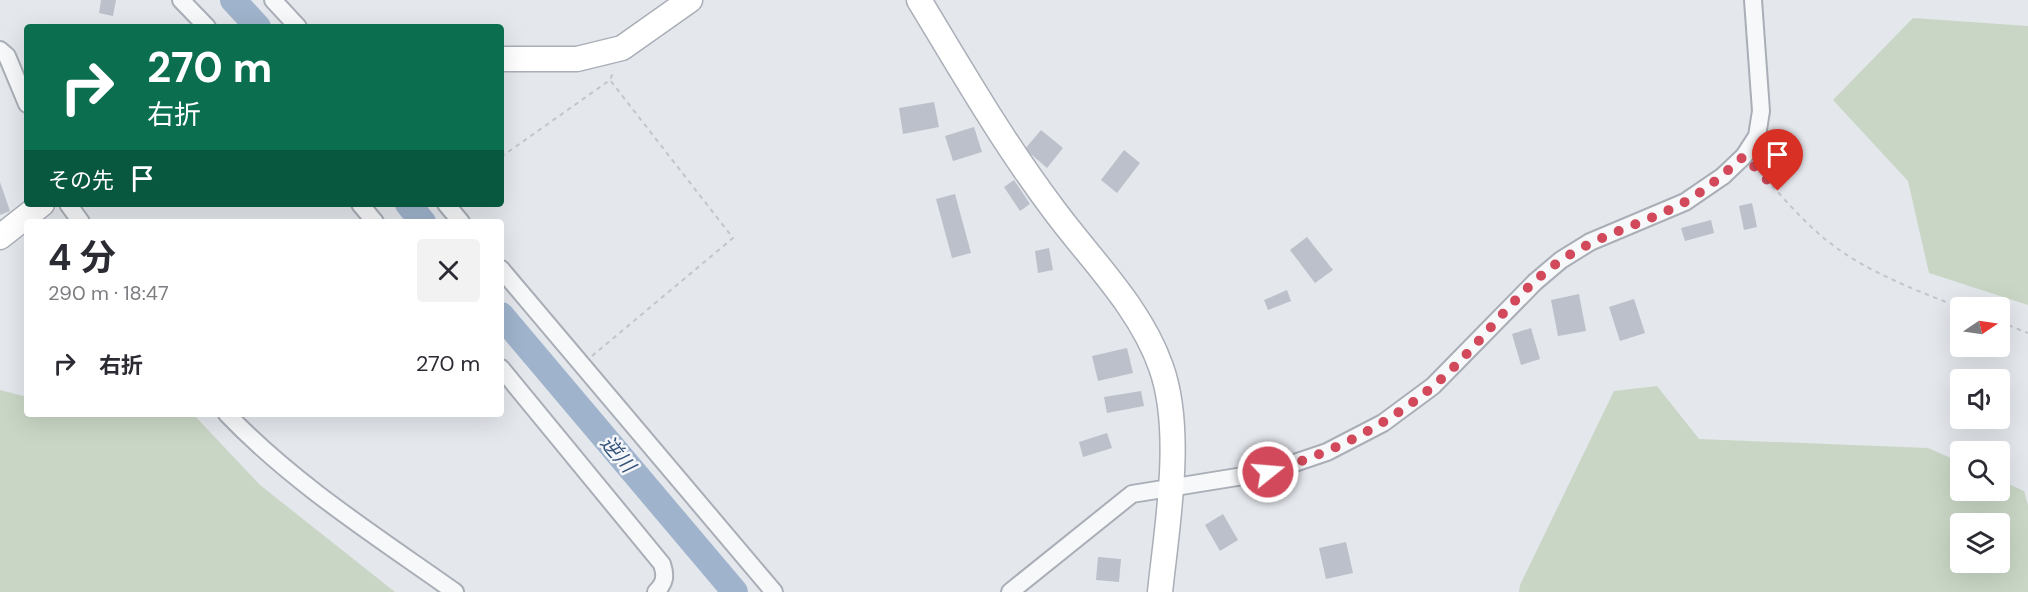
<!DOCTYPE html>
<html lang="ja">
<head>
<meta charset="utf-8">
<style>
  :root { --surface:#fff; --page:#f2f2f3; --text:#2b2b33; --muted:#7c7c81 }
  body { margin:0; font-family:"DM Sans","Noto Sans JP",sans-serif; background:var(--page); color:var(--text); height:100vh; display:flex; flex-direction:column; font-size:22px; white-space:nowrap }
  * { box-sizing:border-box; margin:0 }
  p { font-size:20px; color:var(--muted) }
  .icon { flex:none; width:33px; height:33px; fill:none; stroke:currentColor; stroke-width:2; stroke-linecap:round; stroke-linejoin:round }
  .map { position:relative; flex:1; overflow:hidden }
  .side { position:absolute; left:24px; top:219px; width:480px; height:198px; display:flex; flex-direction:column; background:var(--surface); border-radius:6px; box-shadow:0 6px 24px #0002 }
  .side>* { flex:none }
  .hud { position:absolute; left:24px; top:24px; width:480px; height:183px; border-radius:6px; box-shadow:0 6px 24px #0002; background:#0b6e4f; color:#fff; overflow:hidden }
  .needle { width:39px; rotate:77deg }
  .buttons { position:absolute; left:1950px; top:297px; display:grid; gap:12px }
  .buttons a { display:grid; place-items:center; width:60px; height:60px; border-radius:6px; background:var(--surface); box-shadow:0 6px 24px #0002; font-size:30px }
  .pin { position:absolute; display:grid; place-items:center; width:51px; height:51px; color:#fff; margin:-62px -26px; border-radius:50% 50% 50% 0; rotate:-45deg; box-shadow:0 0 6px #0007 }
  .pin .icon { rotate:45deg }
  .me { position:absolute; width:66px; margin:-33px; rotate:73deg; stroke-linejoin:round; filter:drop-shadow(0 0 4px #0008) }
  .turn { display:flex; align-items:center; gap:21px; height:126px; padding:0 24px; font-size:27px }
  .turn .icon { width:78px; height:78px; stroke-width:2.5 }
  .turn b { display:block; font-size:42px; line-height:51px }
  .then { display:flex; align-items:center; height:57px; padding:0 24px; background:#0003; gap:12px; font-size:22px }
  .round { display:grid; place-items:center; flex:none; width:63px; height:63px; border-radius:6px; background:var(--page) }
  .headline { display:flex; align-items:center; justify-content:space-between; height:102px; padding:0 24px }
  h1 { font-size:36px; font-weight:700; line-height:45px }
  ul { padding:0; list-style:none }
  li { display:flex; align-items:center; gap:18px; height:84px; padding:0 24px }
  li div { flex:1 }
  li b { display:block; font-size:22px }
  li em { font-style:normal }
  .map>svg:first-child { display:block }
  .green { fill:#c9d6c5; fill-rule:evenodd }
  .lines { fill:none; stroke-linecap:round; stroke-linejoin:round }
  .river { stroke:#9fb4cc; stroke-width:26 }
  .building { fill:#bbc0ca }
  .street-casing { stroke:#a9aeb7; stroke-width:20 }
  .secondary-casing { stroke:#a9aeb7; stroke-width:27 }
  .path { stroke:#c2c5cb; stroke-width:2; stroke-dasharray:4.5 4.5; stroke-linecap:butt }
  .street { stroke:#f7f8fa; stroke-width:16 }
  .secondary { stroke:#fff; stroke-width:24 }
  .route { stroke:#d1495b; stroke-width:10; stroke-dasharray:0 18 }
  .labels { text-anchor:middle; stroke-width:5; stroke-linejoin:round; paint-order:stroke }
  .water-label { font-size:20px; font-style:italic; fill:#34527a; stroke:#f4f6f9 }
</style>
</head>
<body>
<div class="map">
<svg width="2028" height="592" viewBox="0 0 2028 592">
  <rect width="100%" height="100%" fill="#e4e7ec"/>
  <!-- green -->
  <g class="green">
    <polygon points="1913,18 2028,26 2028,305 1929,273 1908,181 1833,100"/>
    <path d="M1657,386L1699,439L1928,448L1960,462V490H2000V480L2024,491L2028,505V592H1519L1520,585L1614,391ZM1960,524H2000V562H1960Z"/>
    <polygon points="0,390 27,397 27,414 193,414 260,485 395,592 0,592"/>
  </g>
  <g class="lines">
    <!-- river -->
    <g class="river">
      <polyline points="233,0 258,27"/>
      <polyline points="408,204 423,222"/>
      <polyline points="501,315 735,592"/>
    </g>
  </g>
  <!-- building -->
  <g class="building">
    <polygon points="101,0 116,0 113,16 99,13"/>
    <polygon points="934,102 939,127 903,134 899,108"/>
    <polygon points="974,127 982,152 953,161 945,136"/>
    <polygon points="1041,130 1063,148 1047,168 1025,149"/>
    <polygon points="1124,150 1140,163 1117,193 1101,180"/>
    <polygon points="1014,180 1030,204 1020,211 1004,187"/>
    <polygon points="0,182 10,211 0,215"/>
    <polygon points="955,194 971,253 952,258 936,199"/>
    <polygon points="1752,203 1757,227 1744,230 1739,206"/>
    <polygon points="1711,220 1714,233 1685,241 1681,228"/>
    <polygon points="1307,237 1333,270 1315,283 1290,250"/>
    <polygon points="1049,248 1053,270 1038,273 1035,251"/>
    <polygon points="1287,290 1291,301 1268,310 1264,300"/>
    <polygon points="1579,294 1586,331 1558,336 1551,300"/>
    <polygon points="1634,299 1645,333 1620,341 1609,307"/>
    <polygon points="1531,328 1540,359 1521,365 1512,334"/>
    <polygon points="1127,348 1133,373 1098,381 1092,356"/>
    <polygon points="1141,391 1144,406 1107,413 1104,397"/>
    <polygon points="1107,433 1112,448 1083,457 1079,442"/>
    <polygon points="1223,514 1238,540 1220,551 1205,525"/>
    <polygon points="1346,542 1353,573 1326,579 1319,548"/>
    <polygon points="1098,557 1121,559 1119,582 1096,580"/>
  </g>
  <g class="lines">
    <defs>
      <g id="street">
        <polyline points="181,0 207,27"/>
        <polyline points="273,0 298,27"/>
        <polyline points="0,50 7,56 27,104"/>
        <polyline points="68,204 81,222"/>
        <polyline points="360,204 375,222"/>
        <polyline points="446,204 461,222"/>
        <polyline points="501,269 774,592"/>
        <path d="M501,368L662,564C666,576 665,583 656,592"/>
        <path d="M227,414C294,484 376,536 455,592"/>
        <polyline points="1010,592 1132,494 1268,472 1327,452 1383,423 1433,386 1535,282 1561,260 1590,242 1685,202 1723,176 1744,156 1757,136 1761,111 1753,0"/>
      </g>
      <g id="secondary">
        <path d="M919,0C962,71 1004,144 1054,210C1091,260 1140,307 1161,367C1184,431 1167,525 1160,592"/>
        <polyline points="501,59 577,59 622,48 690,0"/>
        <polyline points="0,237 42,204"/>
      </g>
    </defs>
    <!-- street casing -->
    <use href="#street" class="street-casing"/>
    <!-- secondary casing -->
    <use href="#secondary" class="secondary-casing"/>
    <!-- path -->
    <g class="path">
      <polyline points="501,157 610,80 614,70"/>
      <path d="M1754,166C1775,188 1795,213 1818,233C1858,269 1911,288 1961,308"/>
      <polyline points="2000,322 2028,333"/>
      <polyline points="592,356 733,238 610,80"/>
    </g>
    <!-- street -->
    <use href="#street" class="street"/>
    <!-- secondary -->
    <use href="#secondary" class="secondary"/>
  </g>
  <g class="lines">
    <!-- route -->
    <path class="route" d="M1268,472C1339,451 1403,418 1456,365C1491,330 1522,286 1563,259C1601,234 1643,224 1683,203C1705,191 1725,173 1744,156L1778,191"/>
  </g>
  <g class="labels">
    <!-- water labels -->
    <g class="water-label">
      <text transform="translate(618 454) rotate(50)" y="7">逆川</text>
    </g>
  </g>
</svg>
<div class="buttons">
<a><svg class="needle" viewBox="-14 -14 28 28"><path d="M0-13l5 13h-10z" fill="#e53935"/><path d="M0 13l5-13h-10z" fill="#7c7c81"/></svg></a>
<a><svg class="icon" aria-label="sound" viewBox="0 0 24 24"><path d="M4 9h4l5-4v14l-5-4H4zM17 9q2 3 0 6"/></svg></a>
<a><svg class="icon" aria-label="search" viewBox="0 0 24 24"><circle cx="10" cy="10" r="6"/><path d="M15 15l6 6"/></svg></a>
<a><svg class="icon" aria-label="layers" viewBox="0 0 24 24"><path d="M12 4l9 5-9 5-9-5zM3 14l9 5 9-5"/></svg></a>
</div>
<div class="pin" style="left:1778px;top:191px;background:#d93025"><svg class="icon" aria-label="arrive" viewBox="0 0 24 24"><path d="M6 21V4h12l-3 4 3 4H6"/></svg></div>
<svg class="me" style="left:1268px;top:472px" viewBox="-20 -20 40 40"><circle r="17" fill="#d1495b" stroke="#fff" stroke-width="3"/><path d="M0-11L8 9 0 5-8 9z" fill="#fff"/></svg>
<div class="hud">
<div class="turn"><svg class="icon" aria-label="right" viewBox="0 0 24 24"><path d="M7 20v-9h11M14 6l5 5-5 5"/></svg><div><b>270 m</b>右折</div></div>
<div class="then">その先<svg class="icon" aria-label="arrive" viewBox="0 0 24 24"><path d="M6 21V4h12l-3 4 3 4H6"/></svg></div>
</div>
<section class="side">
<div class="headline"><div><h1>4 分</h1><p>290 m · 18:47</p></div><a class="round"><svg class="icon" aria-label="close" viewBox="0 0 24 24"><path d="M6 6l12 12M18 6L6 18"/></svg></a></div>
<ul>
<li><svg class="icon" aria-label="right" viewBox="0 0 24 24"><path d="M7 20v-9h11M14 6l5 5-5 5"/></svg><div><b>右折</b></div><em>270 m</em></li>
</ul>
</section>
</div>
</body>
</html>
